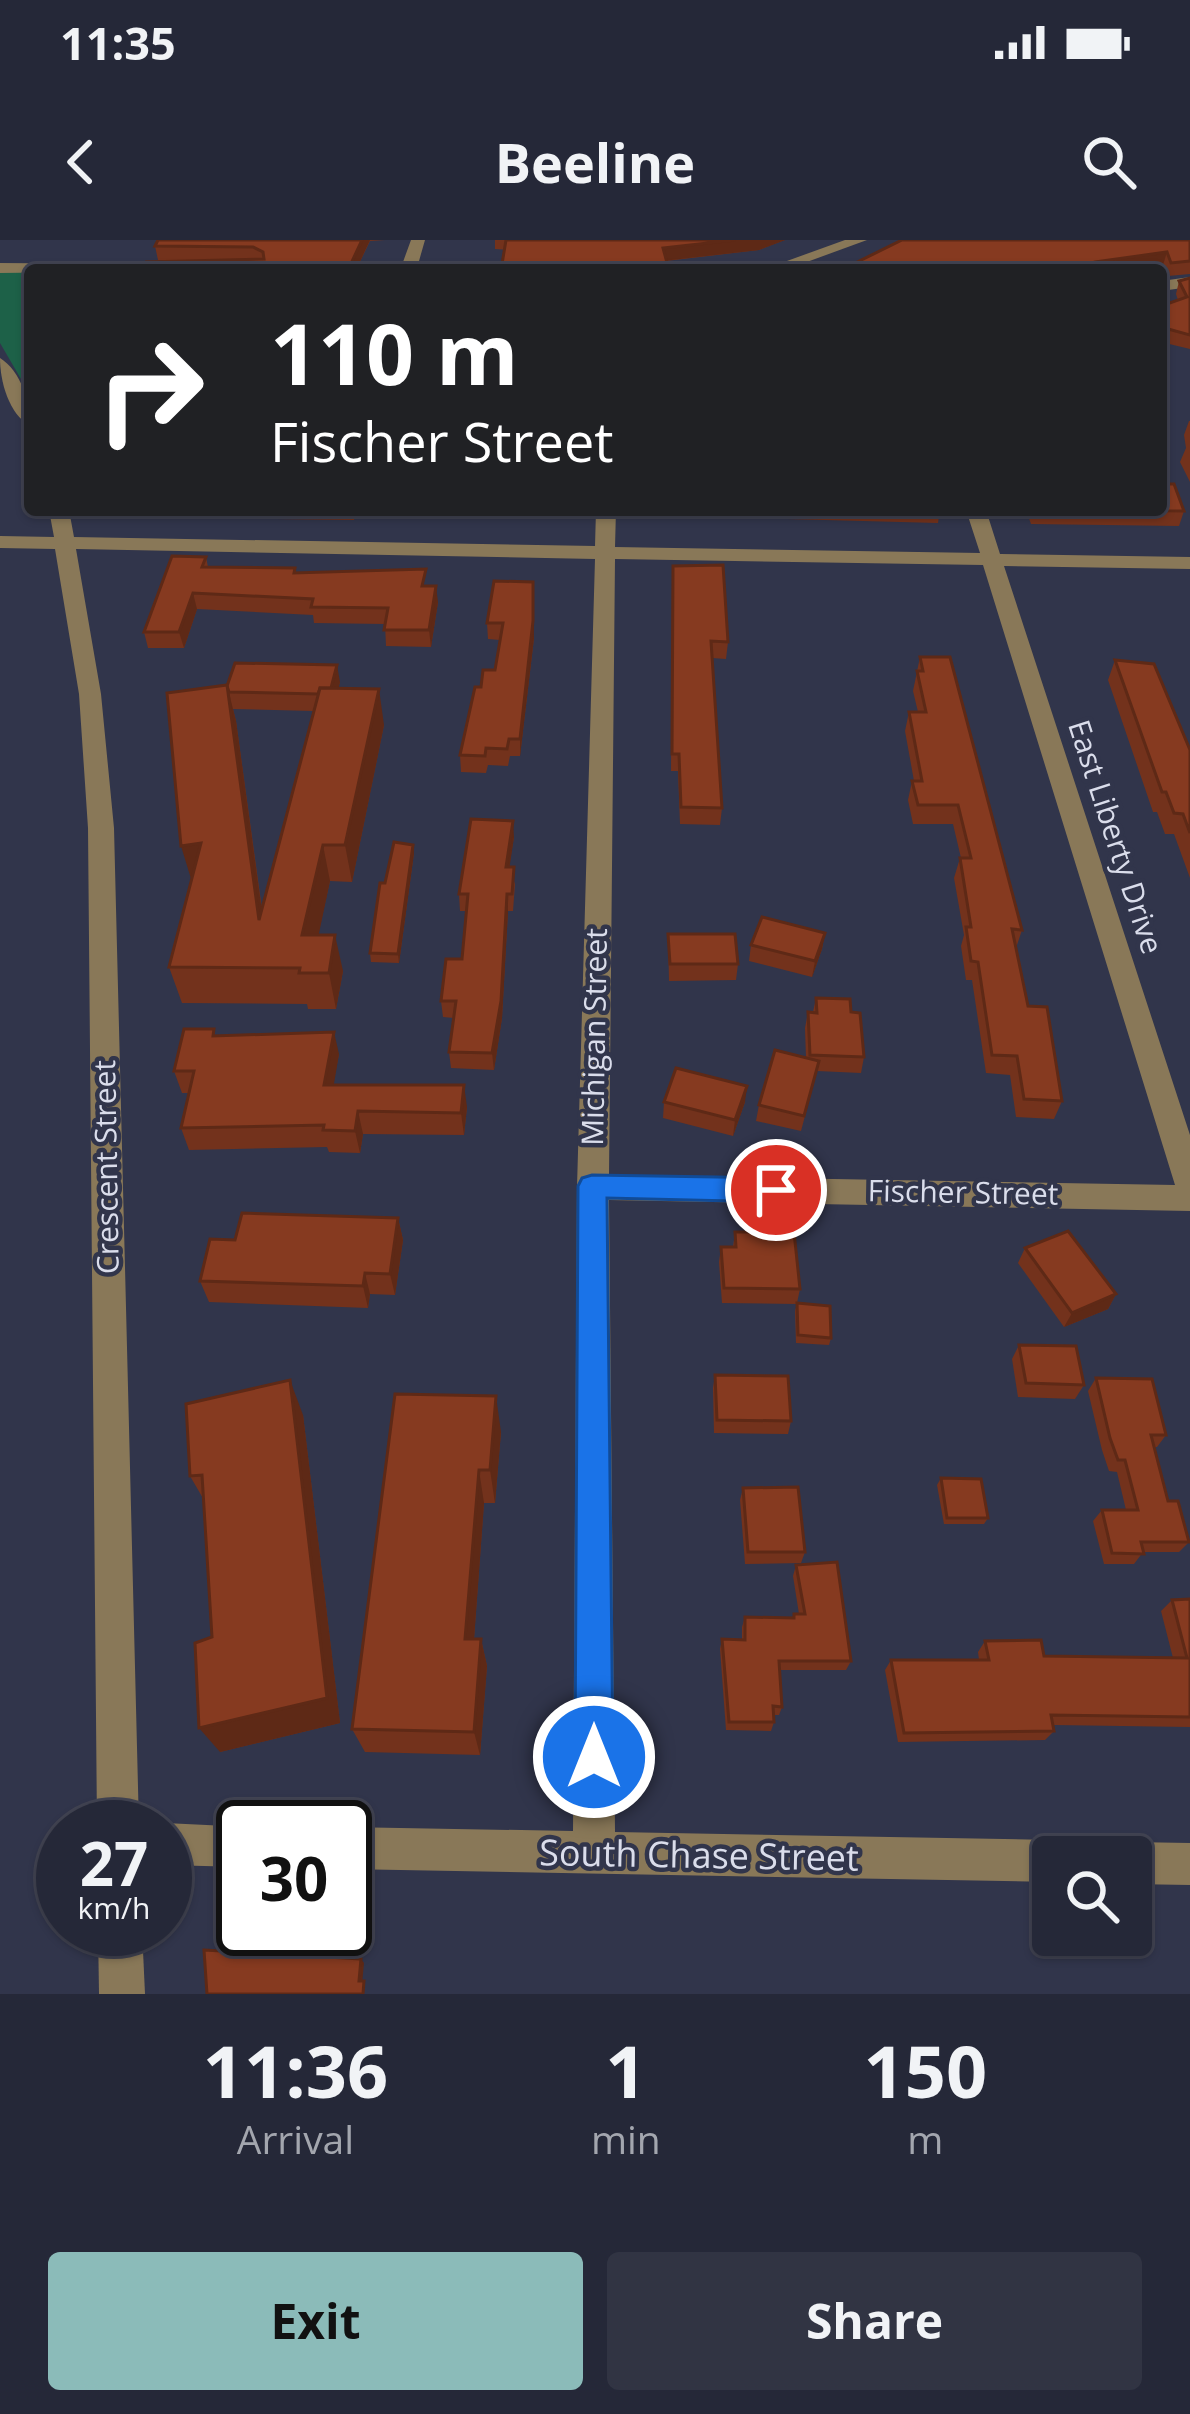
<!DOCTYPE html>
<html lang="en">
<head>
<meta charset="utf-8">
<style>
  :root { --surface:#252838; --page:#313443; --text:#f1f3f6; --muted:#a3a6ae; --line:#424453; --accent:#8bbbb9 }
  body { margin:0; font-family:"Open Sans",sans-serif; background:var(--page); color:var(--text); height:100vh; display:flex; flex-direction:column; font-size:45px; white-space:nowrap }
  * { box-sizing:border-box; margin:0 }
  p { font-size:39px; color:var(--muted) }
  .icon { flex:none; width:66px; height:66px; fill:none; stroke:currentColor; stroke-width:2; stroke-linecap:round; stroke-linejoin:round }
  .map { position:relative; height:1754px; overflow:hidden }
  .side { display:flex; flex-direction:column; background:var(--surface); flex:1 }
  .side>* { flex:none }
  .top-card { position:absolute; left:24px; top:24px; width:1143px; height:252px; border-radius:12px; box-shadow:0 3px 9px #0004,0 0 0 3px var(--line); background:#202124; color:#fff; overflow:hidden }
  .buttons { position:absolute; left:1032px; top:1596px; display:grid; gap:24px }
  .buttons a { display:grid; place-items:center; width:120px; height:120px; border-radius:12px; background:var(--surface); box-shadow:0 3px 9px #0004,0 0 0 3px var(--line); font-size:60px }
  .speed { position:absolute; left:36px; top:1560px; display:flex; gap:24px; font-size:60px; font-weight:700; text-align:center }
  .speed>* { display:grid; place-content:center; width:156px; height:156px; border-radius:50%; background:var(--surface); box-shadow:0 3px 9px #0004,0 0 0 3px var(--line); line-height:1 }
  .speed small { font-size:30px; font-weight:400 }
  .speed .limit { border:6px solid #111; border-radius:18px; background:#fff; color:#111 }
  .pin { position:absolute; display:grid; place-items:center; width:102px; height:102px; color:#fff; margin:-51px; border:6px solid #fff; border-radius:50%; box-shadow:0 3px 12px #0007 }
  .me { position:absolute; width:132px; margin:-66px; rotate:0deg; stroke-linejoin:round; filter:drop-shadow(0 0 9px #0008) }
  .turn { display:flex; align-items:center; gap:42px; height:252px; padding:0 48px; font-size:54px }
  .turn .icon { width:156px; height:156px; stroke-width:2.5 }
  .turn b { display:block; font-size:84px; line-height:102px }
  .eta { display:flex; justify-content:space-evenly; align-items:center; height:204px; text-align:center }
  .eta b { font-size:72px; font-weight:700; line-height:84px }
  .button { display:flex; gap:24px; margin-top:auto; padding:24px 48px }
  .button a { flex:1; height:138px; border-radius:12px; background:var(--accent); color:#111; font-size:48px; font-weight:700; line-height:138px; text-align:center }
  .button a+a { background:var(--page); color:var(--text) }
  .status { display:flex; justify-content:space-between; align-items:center; height:84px; padding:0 60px; background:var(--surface); direction:ltr }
  .status svg { height:33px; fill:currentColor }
  header { display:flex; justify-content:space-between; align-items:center; height:156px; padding:0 48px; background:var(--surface); font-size:54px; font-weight:700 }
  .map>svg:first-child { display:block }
  .green { fill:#1d6148 }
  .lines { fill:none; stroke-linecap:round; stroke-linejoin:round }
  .minor { fill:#897858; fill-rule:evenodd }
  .wall { fill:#73321c; fill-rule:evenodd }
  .shaded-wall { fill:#5e2916 }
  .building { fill:#863a20; stroke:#5e2916; stroke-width:3 }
  .route { fill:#1a73e8; stroke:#114b97; stroke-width:3 }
  .labels { text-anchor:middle; stroke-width:9; stroke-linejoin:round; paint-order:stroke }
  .street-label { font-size:30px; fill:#daddeb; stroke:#31354b }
  .near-street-label { font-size:36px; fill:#daddeb; stroke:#31354b }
</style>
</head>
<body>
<div class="status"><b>11:35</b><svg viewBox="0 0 49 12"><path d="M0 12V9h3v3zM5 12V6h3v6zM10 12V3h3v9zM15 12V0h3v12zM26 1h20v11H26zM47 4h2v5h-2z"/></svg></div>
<header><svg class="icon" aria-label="back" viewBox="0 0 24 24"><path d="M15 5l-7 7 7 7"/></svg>Beeline<svg class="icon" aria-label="search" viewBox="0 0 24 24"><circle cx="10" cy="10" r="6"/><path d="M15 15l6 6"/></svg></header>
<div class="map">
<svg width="1190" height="1754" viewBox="0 0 1190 1754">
  <rect width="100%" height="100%" fill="#31354b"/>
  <!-- green -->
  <polygon class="green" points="0,31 30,31 30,141 21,139 0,103"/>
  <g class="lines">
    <!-- minor -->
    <g class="minor">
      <polygon points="411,0 425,0 419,21 427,30 410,30 403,22"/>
      <polygon points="845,0 867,0 785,30 762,30"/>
      <polygon points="0,23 255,25 263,30 0,33"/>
      <polygon points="1190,37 1190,47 1161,51 1161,41"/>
      <path d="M0,118C21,131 30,162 30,186C9,174 0,142 0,118Z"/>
      <path d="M49,270H69L74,297L595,306L596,270H616L615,307L980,313L966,270H986L1000,314L1190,317V329L1004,326L1190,895V971L609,960L615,1592L1053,1600L1068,1606L1073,1617H1053V1642L345,1629V1587L573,1591L577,947L595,319L76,309L101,454L114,588L139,1587H97L88,588L79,454L55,309L0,308V296L54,297ZM615,319L983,325L1175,945L609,935Z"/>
      <polygon points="165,1583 248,1587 243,1587 243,1627 165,1625 165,1587 155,1587"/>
      <polygon points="1131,1602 1190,1603 1190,1645 1131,1644 1131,1617 1112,1617 1116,1608"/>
      <polygon points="98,1689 142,1689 145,1754 99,1754"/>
    </g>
  </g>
  <!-- wall -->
  <g class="wall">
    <polygon points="158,0 385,0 370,1 356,30 211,20 158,20 155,6"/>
    <polygon points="495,0 785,0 759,10 666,21 495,9"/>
    <polygon points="1190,0 1190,34 1168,36 1163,25 1126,30"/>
    <polygon points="1190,38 1190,109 1161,102 1161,66 1178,60 1176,54 1179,41"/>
    <polygon points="1189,181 1190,181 1190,242 1180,222 1186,208 1184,195"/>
    <polygon points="201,270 241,270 231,278"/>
    <polygon points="275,270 357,270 354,280 277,279"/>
    <polygon points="649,270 711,270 711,278 649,277"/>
    <polygon points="786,270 940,270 938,283 787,279"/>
    <polygon points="1026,270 1161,270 1184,271 1179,286 1031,284"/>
    <polygon points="206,317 208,327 295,328 296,333 427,346 438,362 431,407 386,406 385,384 314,383 313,375 197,369 184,408 148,408 144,392"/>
    <polygon points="494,341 534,398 520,516 510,516 508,526 488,525 486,533 461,532 460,515 481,447 495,430 500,400 488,399 487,383"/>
    <polygon points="672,343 728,402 726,419 712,418 722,568 720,585 680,584 678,531 671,531"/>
    <polygon points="920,417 1022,690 1016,708 1028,766 1062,861 1054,879 1016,877 1010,835 986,833 972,740 966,740 961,706 964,695 954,638 960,618 961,618 953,584 913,584 908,560 912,541 914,541 905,491 909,472 918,472 913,451"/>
    <polygon points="1115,420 1190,510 1190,638 1174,594 1165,594 1157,572 1153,572 1108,440"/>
    <path d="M340,442L338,448L384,485L352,642L330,641L318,695L343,731L336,769H308L307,764L182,763L169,727L192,639L227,445ZM233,469L314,471L262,669L236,481Z"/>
    <polygon points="514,597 509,627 515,644 513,671 508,671 502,778 494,830 451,828 449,812 454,778 443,777 441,761 462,719 467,671 460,671 459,654"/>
    <polygon points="414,613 399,723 371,722 370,713 385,643"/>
    <polygon points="825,693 822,709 812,737 749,721 751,705"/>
    <polygon points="668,694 738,724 736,740 669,741"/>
    <polygon points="816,758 851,772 864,817 861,833 817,831 801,891 756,881 759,865 806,818 805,788 808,772 813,772"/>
    <polygon points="216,795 339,814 333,845 467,867 464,895 363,894 360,913 329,912 327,907 189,910 181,888 189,853 182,853 174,831"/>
    <polygon points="664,862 745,862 733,896 663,878"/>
    <polygon points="398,978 403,1000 395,1055 370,1054 368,1068 209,1062 200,1041 235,1000"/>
    <polygon points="735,992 800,1049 797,1063 831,1098 829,1105 796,1103 795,1071 797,1064 722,1063 719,1022 721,1007 733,1007"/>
    <polygon points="1025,1008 1116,1054 1108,1069 1064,1087 1018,1023"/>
    <polygon points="1019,1105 1084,1145 1075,1159 1018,1157 1012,1119"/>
    <polygon points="715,1135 791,1181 788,1194 714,1193 713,1148"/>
    <polygon points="1096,1138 1166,1195 1157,1207 1154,1207 1168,1261 1189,1302 1179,1312 1143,1312 1134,1324 1104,1324 1093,1281 1102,1270 1126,1270 1117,1232 1109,1231 1102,1210 1088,1151"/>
    <polygon points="395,1154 501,1192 495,1263 484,1263 474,1399 481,1399 487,1426 480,1515 365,1512 352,1489"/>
    <polygon points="303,1175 340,1483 220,1512 204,1260 190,1236"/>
    <polygon points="941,1238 988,1278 984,1284 944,1284 937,1245"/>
    <polygon points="743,1248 805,1312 801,1323 745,1324 740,1260"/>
    <polygon points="796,1325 851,1421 846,1430 780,1430 782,1467 779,1475 774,1475 774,1482 771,1491 726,1490 720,1409 722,1399 742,1400 742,1387 745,1377 792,1378 794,1374 799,1374 793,1336"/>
    <polygon points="1190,1359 1190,1487 1053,1485 1054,1491 1045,1500 898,1502 885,1430 891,1420 979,1420 978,1412 985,1401 1044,1416 1173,1418 1161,1371 1172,1360"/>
  </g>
  <!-- shaded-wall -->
  <g class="shaded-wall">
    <polygon points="362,0 370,0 356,30 348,30"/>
    <polygon points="735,0 785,0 759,10 662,21 663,8"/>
    <polygon points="1167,12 1163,25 1126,30 1070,30 1095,22"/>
    <polygon points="102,270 165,270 104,277"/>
    <polygon points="533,342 534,398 520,516 520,499"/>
    <polygon points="436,346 438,362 431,407 429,390"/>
    <polygon points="193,353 197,369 184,408 179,392"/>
    <polygon points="337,425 340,442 333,471 330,454"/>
    <polygon points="227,445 236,481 268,716 259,680"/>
    <polygon points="379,449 384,485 352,642 345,605"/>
    <polygon points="513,581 514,597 507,644 506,627"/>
    <polygon points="201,603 192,642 181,606"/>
    <polygon points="323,605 330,641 311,731 302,695"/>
    <polygon points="413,605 414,613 399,723 398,714"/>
    <polygon points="507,654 508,671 502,778 494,830 492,813"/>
    <polygon points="825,693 822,709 812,737 815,721"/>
    <polygon points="335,695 343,731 336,769 329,733"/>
    <polygon points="334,792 339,814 330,867 324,845"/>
    <polygon points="464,845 467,867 464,895 461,873"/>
    <polygon points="747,846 745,862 733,896 735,880"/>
    <polygon points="358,871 363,894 360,913 355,891"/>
    <polygon points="398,978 403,1000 395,1055 390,1034"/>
    <polygon points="365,1033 370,1054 368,1068 363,1046"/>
    <polygon points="1116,1054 1108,1069 1064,1087 1072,1073"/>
    <polygon points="290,1140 303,1175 340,1483 220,1512 199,1488"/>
    <polygon points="496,1156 501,1192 495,1263 490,1230"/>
    <polygon points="479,1230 484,1263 472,1426 465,1399"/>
    <polygon points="481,1399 487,1426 480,1515 474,1492"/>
    <polygon points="361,1719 364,1723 362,1744 359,1741"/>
  </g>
  <!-- building -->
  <g class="building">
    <polygon points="158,0 362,0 348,30 141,30 146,22 264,19 263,12 253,7 155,6"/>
    <polygon points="506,0 735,0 663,8 669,30 501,30"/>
    <polygon points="902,0 1190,0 1190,21 1171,23 1167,12 1095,22 1070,30 841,30"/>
    <polygon points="1190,38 1190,95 1161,87 1161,66 1187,57 1179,41"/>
    <polygon points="1161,244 1174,244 1184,271 1101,270 1161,270"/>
    <polygon points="172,316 206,317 202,327 295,328 294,333 426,329 422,346 436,346 429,390 384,390 388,368 311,367 313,359 193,353 179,392 144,392"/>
    <polygon points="723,325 728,402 711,401 722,568 681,567 679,514 672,514 673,326"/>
    <polygon points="494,341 533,342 533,381 520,499 509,499 507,509 486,508 485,516 460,515 475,447 481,447 483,430 495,430 503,383 487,383"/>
    <polygon points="920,417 950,417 1022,690 1012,689 1028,766 1047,767 1062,861 1024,859 1017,816 992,815 978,722 971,721 966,687 971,687 960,618 971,618 958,565 918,565 912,541 922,541 909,472 926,472 917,431 923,431"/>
    <polygon points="1115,420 1154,424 1190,510 1190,593 1183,574 1174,573 1166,552 1162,552"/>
    <polygon points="235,423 337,425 331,448 320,448 318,454 229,452 227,446"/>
    <polygon points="227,445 259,680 320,448 379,449 345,605 323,605 302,695 335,695 329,733 299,733 300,728 169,727 201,603 181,606 167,453"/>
    <polygon points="471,579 513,581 506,627 514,627 512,654 507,654 501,761 492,813 449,812 456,761 441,761 446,719 462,719 468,654 459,654"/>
    <polygon points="394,602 413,605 398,714 370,713 380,643 385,643"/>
    <polygon points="762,677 825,693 815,721 751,705"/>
    <polygon points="668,694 735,694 738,724 670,724"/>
    <polygon points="816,758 850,759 851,772 860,773 864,817 810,815 808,772 817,773"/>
    <polygon points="184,789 214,789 213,796 334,792 324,845 464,845 461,873 358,871 355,891 323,890 324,885 181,888 194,831 174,831"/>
    <polygon points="775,810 819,821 804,876 759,865"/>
    <polygon points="676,828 747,846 735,880 664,862"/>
    <polygon points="242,973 398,978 390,1034 365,1033 363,1046 200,1041 210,999 235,1000"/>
    <polygon points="1068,991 1116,1054 1072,1073 1025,1008"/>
    <polygon points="735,992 794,992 800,1049 724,1048 721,1007 736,1007"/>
    <polygon points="797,1063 830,1066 831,1098 798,1095"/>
    <polygon points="1019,1105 1076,1106 1084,1145 1026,1143"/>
    <polygon points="715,1135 788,1136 791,1181 717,1180"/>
    <polygon points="1096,1138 1152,1139 1166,1195 1151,1195 1168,1261 1178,1261 1189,1302 1141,1302 1144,1314 1112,1313 1102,1270 1138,1270 1125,1220 1118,1220 1110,1198"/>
    <polygon points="290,1140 327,1458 199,1488 195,1403 212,1397 202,1235 190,1236 186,1164"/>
    <polygon points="395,1154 496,1156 490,1230 479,1230 465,1399 481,1399 474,1492 352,1489"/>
    <polygon points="941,1238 981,1239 988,1278 947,1278"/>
    <polygon points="798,1247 805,1312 748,1312 743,1248"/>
    <polygon points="837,1322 851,1421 779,1421 782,1467 773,1466 774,1482 729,1482 722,1399 745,1400 745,1377 794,1378 794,1374 805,1374 796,1325"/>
    <polygon points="1190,1359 1190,1477 1051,1475 1054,1491 904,1493 891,1420 989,1420 985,1401 1041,1400 1044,1416 1187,1418 1172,1360"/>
    <polygon points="204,1710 361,1719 359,1741 364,1741 363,1754 207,1754"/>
  </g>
  <!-- route -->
  <polygon class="route" points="592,935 776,938 786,942 791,950 786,958 776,962 607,958 613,1517 607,1531 594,1536 581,1531 575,1517 578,946 582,938"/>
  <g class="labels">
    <!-- street labels -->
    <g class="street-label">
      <text transform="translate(1115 597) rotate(72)" y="10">East Liberty Drive</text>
      <text transform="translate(595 797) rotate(-89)" y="10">Michigan Street</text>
      <text transform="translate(107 927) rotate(-91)" y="10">Crescent Street</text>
      <text transform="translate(963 953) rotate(1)" y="10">Fischer Street</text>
    </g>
    <!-- near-street labels -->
    <g class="near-street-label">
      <text transform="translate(699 1615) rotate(1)" y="13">South Chase Street</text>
    </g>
  </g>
</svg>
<div class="buttons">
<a><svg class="icon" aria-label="search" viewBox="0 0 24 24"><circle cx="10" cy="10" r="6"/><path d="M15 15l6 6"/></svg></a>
</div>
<div class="speed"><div>27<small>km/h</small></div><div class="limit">30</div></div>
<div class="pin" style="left:776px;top:950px;background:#d93025"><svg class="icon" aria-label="arrive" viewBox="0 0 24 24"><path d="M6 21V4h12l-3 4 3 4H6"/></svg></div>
<svg class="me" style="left:594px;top:1517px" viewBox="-20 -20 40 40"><circle r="17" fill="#1a73e8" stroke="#fff" stroke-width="3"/><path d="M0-11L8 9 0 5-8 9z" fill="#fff"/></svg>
<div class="top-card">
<div class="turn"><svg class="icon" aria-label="right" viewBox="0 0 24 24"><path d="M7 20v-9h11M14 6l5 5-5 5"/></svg><div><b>110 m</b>Fischer Street</div></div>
</div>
</div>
<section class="side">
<div class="eta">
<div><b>11:36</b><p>Arrival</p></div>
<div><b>1</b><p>min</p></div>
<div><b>150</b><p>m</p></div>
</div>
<div class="button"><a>Exit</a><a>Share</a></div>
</section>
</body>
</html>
